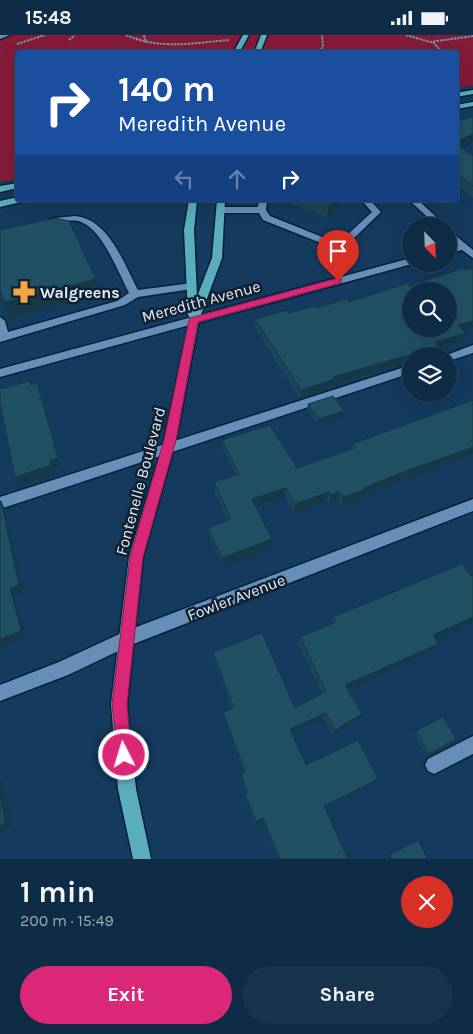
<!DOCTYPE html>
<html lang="en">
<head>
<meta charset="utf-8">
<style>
  :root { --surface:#0f2c46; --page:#18344d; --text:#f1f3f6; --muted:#9ba7b3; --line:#2f485f; --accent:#db2777 }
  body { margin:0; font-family:Karla,sans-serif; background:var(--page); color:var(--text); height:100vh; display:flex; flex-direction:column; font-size:19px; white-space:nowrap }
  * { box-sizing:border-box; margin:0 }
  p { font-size:16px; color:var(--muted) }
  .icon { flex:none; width:28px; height:28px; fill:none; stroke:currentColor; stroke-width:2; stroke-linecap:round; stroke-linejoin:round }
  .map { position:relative; height:824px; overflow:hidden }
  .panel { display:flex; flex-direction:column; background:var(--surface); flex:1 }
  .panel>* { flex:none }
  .hud { position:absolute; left:15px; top:15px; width:444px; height:152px; border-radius:5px; box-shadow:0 5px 20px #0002,0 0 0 1px var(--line); background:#1a4fa0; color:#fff; overflow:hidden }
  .needle { width:32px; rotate:157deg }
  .buttons { position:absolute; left:402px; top:182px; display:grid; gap:10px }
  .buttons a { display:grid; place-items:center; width:55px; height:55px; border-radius:50%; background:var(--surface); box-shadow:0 5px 20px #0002,0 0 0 1px var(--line); font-size:25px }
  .pin { position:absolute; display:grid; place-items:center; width:42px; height:42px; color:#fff; margin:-51px -21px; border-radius:50% 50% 50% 0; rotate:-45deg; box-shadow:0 0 5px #0007 }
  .pin .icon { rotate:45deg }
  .me { position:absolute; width:55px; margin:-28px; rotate:355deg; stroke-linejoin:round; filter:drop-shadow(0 0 4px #0008) }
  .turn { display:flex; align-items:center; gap:18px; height:105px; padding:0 20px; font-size:22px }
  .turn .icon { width:65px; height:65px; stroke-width:2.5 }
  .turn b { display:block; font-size:35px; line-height:42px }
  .lanes { display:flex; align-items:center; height:48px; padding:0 20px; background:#0003; justify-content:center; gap:25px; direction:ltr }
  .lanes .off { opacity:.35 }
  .round { display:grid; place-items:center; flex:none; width:52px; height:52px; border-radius:26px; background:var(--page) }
  .headline { display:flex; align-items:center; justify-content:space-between; height:85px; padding:0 20px }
  h1 { font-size:30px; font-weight:700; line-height:38px }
  .primary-button { display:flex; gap:10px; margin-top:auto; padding:10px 20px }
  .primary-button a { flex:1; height:58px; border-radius:30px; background:var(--accent); color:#fff; font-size:20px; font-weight:700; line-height:58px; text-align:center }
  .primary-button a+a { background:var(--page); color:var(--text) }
  .status { display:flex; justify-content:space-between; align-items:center; height:35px; padding:0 25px; background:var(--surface); direction:ltr }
  .status svg { height:14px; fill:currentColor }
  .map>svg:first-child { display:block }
  .green { fill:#841b38 }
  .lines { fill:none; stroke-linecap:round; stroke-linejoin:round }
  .minor-casing { stroke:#04203b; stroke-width:3 }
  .major-casing { stroke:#04203b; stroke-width:3 }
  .path { stroke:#7b95ad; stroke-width:2; stroke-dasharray:2.5 1; stroke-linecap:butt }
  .minor { fill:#678eb7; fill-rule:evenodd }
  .major { fill:#5badba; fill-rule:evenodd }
  .wall { fill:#1c4557 }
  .shaded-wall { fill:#173847 }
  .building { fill:#215065; stroke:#173847; fill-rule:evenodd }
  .route { fill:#db2777; stroke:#8e194d }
  .labels { text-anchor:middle; stroke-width:5; stroke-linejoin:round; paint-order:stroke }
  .poi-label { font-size:16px; font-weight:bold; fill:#e1eefb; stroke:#112031; text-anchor:start }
  .street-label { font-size:16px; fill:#e1eefb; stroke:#112031 }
</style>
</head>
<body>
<div class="status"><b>15:48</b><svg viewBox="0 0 49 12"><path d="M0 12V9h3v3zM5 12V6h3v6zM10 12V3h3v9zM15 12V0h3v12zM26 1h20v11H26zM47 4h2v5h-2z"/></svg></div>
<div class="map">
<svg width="473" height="824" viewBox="0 0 473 824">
  <rect width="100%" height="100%" fill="#143a5e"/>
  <!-- green -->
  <polygon class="green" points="0,0 473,0 473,50 456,54 456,18 18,18 17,144 0,147"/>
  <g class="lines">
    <defs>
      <g id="minor">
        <polygon points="0,0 10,0 0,4"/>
        <polygon points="259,165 267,165 266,175 270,181 327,204 347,200 372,177 361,165 370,165 381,177 353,204 326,210 263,185 259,178 221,178 217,175 221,172 258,172"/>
        <polygon points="409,165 418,165 446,191 437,191"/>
        <path d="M75,181C109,184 124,229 138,255L192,248L197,251L192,254L138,262L125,270L0,307V282L5,286L8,297L117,266L129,258C119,239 102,194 81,187C70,183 56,188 46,191L41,188L55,183Z"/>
        <polygon points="449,195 473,215 473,223 462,215 449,218 449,212 457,210 449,203"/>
        <polygon points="411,223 412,229 0,342 0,334"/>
        <polygon points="473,310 473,318 449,326 449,321 444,321"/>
        <polygon points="411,330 411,338 0,474 0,462"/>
        <polygon points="473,464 473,476 131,610 68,640 0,666 0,650 59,627 126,596"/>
        <polygon points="473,701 473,719 434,739 428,736 425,730 428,724"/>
      </g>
      <g id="major">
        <polygon points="243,0 249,0 239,18 233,18"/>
        <polygon points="261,0 267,0 260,18 254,18"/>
        <polygon points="473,55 473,59 456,62 456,58"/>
        <polygon points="473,67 473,71 456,74 456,70"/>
        <polygon points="18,148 18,153 0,157 0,151"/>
        <polygon points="18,162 18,165 22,165 21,167 0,172 0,166"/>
        <polygon points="189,165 197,165 194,195 197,262 212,223 217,165 225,165 222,223 199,285 176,405 143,522 134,604 127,669 136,754 151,824 133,824 118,754 111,669 129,522 164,405 190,283 188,280 184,195"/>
      </g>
    </defs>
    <!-- minor casing -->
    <use href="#minor" class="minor-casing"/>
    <!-- major casing -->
    <use href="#major" class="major-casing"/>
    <!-- path -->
    <g class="path">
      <path d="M126,0C160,15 193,8 229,5"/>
      <polyline points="144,0 146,8"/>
      <polyline points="406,0 430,7 473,1"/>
      <polyline points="69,5 75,0"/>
      <polyline points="433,7 440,15"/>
      <polyline points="17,9 45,0"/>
      <polyline points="320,18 323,10 322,0"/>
    </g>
    <!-- minor -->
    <use href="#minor" class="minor"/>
    <!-- major -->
    <use href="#major" class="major"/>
  </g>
  <!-- wall -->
  <g class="wall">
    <polygon points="456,86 473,107 462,112 473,121 473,163 456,149"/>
    <polygon points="292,165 345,165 327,182 292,169"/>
    <polygon points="410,251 464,296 462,306 438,313 436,320 431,321 411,321 334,350 334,353 300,364 255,293 255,284 349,267"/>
    <polygon points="473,365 473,419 403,444 362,461 361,464 341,471 338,466 329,468 327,465 294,478 285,461 255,471 272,512 223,531 209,501 208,493 228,486 214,456 214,447 236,440 223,414 222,405 297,433 351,415 352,409"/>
    <polygon points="308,369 344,376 343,381 317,389 307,374"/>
    <polygon points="473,540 473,586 435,604 438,609 434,615 347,654 359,684 333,700 323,683 291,698 306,730 374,748 325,773 348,824 278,824 263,786 255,790 245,762 245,759 246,758 241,743 241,739 244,737 224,683 223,677 232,674 214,624 213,617 295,673 322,658 298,609 300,602 332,589 333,582"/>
    <polygon points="416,696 454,707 426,721 414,699"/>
  </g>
  <!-- shaded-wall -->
  <g class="shaded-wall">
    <polygon points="473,99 473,107 456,115 456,107"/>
    <polygon points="331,165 345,165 327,182 330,166"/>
    <polygon points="96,244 100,260 10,283 4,267"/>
    <polygon points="473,286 473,294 455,299 458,290"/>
    <polygon points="465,298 462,306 438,313 436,320 431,321 411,321 411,327 334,350 334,353 300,364 301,355 333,342 435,307"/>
    <polygon points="37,348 61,432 53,434 55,439 19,451 15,442"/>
    <polygon points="344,376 343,381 317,389 318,384"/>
    <polygon points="473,412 473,419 403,444 362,461 361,464 341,471 343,462 363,453 406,436"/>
    <polygon points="286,453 285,461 251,473 252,464"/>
    <polygon points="329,457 327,465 294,478 295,469"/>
    <polygon points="339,457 338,466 329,468 331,460"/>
    <polygon points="1,466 5,474 23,557 14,560 25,602 0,612 0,604 10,553"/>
    <polygon points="272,504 272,512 223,531 222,523"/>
    <polygon points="473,582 473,586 429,607 433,600"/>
    <polygon points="438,609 434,615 342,656 345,650"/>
    <polygon points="326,678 323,683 288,699 290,694"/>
    <polygon points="362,679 359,684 333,700 335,695"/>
    <polygon points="456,704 454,707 426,721 429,719"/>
    <polygon points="0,744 4,747 11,792 0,797"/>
    <polygon points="378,744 374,748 322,774 324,771"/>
    <polygon points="263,783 263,786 255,790 256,786"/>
  </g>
  <!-- building -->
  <g class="building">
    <polygon points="473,82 473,99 456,107 456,86"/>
    <polygon points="456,108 473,121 473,151 456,137"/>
    <polygon points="55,183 69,186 96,244 4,267 0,255 0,195"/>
    <path d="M463,233L466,235L472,233L473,234V286L458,290L465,298L435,307L439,311L333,342L335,344L301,355L255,284L287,275L289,278L315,271L317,273L346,264L349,267L408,248L410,251ZM411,256H449V294H411Z"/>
    <polygon points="30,346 31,350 37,348 58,423 50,425 51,430 15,442 0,368 0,354"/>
    <polygon points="333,361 344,376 318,384 308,369"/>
    <polygon points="473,365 473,412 406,436 363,453 364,455 343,462 339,457 331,460 329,457 295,469 286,453 252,464 272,504 222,523 208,493 231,484 214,447 239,439 222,405 270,390 297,433 355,413 352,409"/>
    <polygon points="0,466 1,466 19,550 10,553 21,596 0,604"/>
    <polygon points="462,529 471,541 473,540 473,582 433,600 438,609 345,650 362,679 335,695 326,678 290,694 306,730 358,705 378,744 324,771 348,824 280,824 263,783 256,786 245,759 248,757 241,739 245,736 223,677 234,673 213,617 262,598 295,673 326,656 300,602 336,587 333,582"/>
    <polygon points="443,682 456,704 429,719 416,696"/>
    <polygon points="0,757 5,789 0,791"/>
    <polygon points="418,805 427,823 426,824 391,824 389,820"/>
  </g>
  <!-- route -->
  <polygon class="route" points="338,243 341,244 341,248 198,287 176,405 143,522 127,669 131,720 129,726 124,728 118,726 112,669 130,522 164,405 189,285 190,283"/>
  <!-- icons -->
  <defs>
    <symbol id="pharmacy-bare" viewBox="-9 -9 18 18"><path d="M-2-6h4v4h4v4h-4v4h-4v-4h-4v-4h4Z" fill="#f1a640" stroke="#112031" stroke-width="2.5" paint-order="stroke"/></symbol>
  </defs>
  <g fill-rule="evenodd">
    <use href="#pharmacy-bare" x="8" y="241" width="32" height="32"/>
  </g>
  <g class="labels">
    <!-- poi labels -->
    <g class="poi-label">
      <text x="40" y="263">Walgreens</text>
    </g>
    <!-- street labels -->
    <g class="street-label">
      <text transform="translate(201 266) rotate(-15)" y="6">Meredith Avenue</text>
      <text transform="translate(140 446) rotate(-75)" y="6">Fontenelle Boulevard</text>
      <text transform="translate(236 562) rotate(-21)" y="6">Fowler Avenue</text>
    </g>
  </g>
</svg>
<div class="buttons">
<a><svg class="needle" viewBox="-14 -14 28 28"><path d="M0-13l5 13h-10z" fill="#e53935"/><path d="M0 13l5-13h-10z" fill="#9ba7b3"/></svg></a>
<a><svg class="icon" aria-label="search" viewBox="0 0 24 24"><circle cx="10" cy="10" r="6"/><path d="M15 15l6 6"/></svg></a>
<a><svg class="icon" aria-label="layers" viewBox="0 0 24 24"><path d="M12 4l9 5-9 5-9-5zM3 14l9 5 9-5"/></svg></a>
</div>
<div class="pin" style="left:338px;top:246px;background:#d93025"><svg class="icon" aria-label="arrive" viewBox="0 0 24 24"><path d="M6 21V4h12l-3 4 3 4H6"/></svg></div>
<svg class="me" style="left:124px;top:720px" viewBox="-20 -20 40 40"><circle r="17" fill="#db2777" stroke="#fff" stroke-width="3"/><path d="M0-11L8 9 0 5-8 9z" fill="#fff"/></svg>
<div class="hud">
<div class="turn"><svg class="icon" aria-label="right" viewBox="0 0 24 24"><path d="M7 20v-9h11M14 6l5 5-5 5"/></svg><div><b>140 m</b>Meredith Avenue</div></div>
<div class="lanes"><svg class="icon off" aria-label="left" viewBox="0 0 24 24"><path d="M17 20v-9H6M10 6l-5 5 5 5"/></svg><svg class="icon off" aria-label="ahead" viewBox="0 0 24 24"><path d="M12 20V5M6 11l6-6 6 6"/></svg><svg class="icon" aria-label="right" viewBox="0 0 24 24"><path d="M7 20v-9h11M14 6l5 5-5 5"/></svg></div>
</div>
</div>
<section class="panel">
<div class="headline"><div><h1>1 min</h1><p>200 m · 15:49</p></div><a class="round" style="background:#d93025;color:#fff"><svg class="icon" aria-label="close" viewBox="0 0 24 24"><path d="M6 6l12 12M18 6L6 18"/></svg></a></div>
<div class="primary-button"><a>Exit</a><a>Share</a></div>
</section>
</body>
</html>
